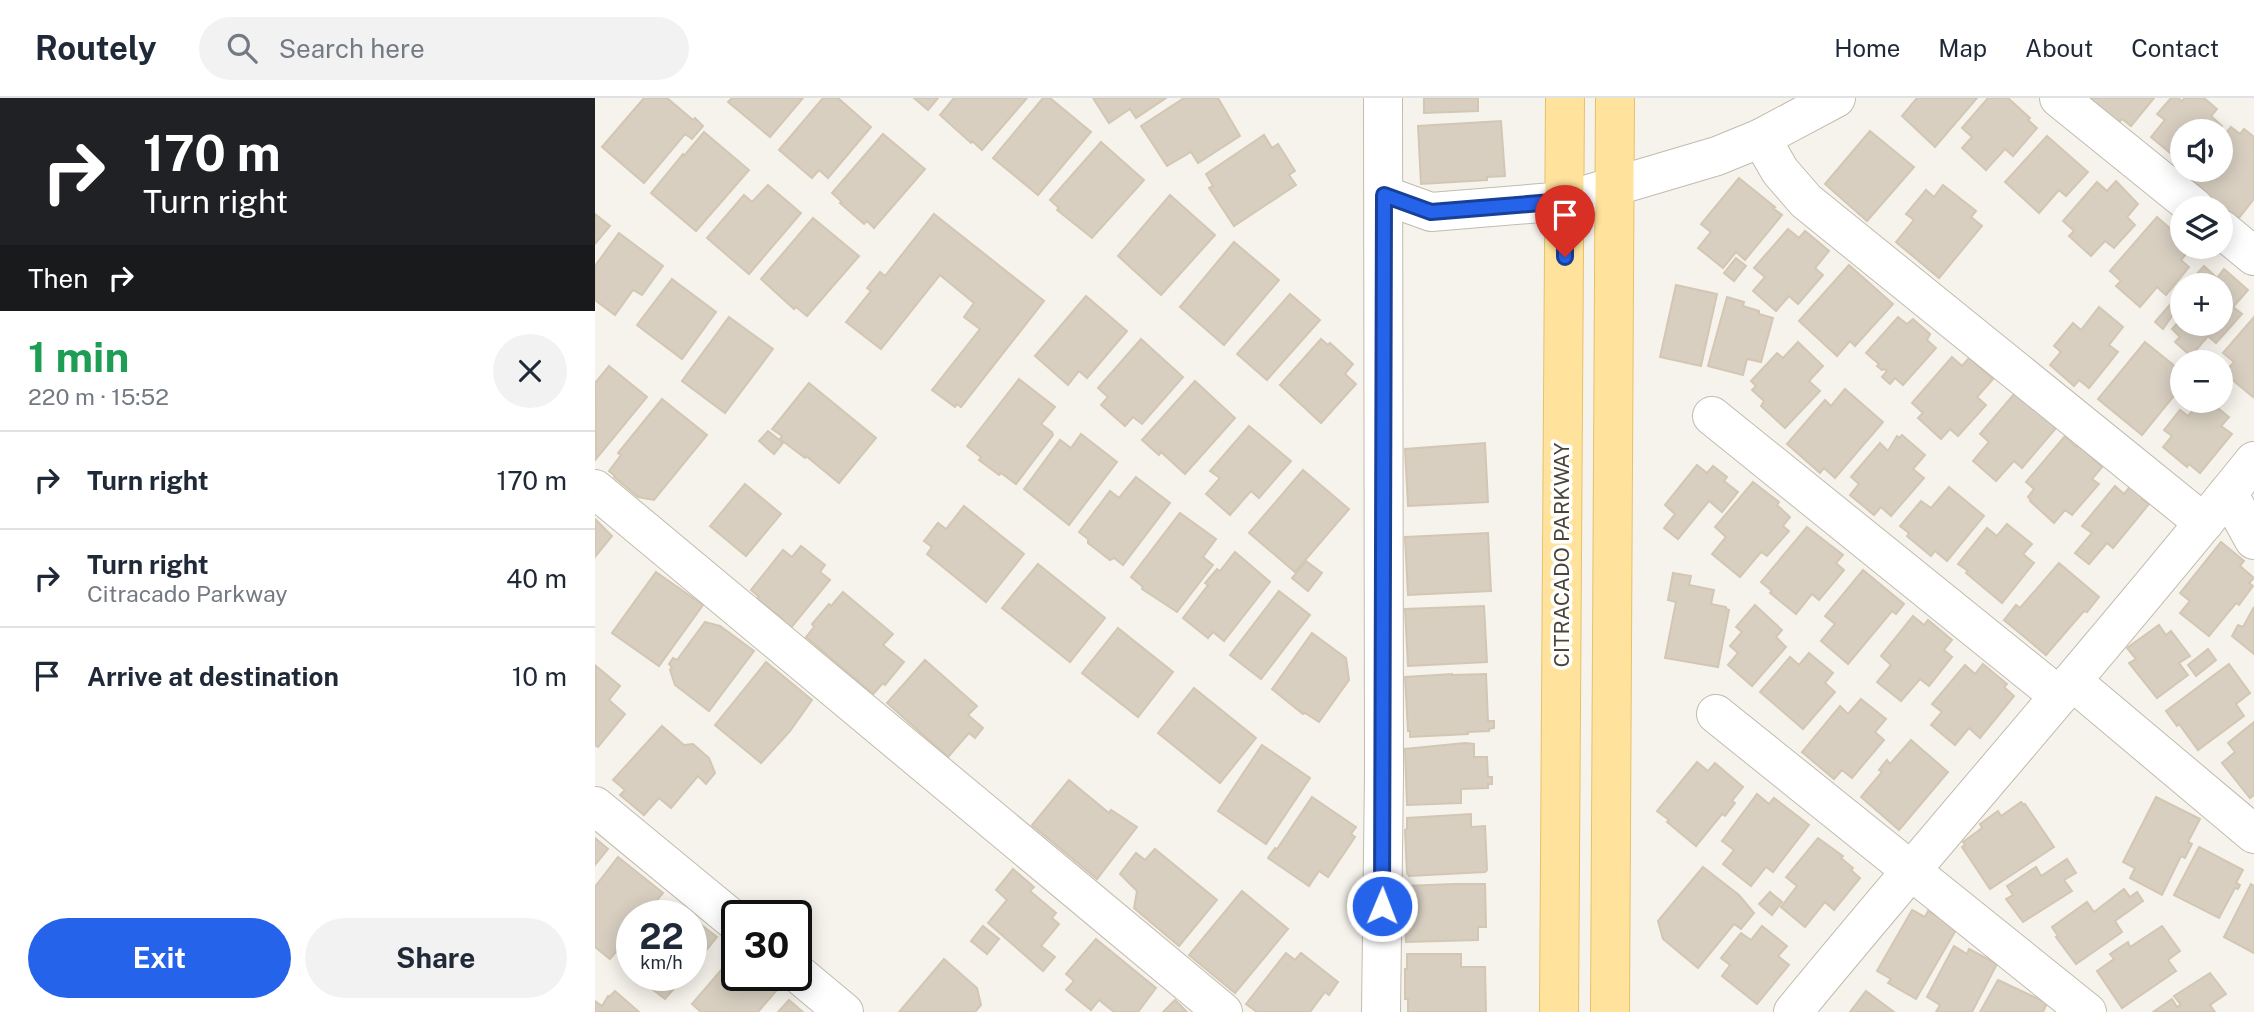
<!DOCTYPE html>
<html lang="en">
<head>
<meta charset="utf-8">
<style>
  :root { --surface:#fff; --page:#f2f2f3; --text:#1f2937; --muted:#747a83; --line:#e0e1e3; --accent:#2563eb }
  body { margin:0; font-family:"Public Sans",sans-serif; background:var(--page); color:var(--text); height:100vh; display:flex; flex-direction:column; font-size:26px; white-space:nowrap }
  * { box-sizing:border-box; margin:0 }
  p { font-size:23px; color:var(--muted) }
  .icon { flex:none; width:38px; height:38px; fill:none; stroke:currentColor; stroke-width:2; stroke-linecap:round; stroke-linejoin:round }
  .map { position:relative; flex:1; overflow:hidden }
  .panel { display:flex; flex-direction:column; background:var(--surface); width:595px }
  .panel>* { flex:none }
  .top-card { background:#202124; color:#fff; overflow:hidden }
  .fabs { position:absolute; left:1575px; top:21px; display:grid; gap:14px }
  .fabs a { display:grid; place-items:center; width:63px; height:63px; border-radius:50%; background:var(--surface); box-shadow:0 4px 18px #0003; font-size:35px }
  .speed { position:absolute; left:21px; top:802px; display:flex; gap:14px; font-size:35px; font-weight:700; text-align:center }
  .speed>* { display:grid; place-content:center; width:91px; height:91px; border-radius:50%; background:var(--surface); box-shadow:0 4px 18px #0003; line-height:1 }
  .speed small { font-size:18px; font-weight:400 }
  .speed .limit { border:4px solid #111; border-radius:10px; background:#fff; color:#111 }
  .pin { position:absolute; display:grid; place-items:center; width:60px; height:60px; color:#fff; margin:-72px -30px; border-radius:50% 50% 50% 0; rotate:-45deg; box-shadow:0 0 7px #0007 }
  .pin .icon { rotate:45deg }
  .me { position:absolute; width:77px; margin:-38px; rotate:1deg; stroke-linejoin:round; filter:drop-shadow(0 0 5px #0008) }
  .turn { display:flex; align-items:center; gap:24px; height:147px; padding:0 28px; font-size:32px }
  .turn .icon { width:91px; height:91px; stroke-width:2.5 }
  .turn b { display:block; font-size:49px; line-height:60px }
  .then { display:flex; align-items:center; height:66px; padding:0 28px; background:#0003; gap:14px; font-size:26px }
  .round { display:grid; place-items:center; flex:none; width:74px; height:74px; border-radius:37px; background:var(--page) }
  .summary { display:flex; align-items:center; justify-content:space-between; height:119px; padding:0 28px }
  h1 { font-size:42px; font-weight:700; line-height:52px; color:#1e9e55 }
  .cta { display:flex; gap:14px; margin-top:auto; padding:14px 28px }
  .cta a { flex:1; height:80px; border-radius:42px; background:var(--accent); color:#fff; font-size:28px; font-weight:700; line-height:80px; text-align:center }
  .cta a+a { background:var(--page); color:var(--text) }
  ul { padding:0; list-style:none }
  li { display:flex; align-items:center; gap:21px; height:98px; padding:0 28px; border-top:2px solid var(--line) }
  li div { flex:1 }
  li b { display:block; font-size:26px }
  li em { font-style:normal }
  header { display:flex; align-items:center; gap:42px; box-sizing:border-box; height:98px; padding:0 35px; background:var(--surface); border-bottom:2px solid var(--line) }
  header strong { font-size:33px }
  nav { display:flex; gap:38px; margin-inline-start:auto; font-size:24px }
  .search { width:490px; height:63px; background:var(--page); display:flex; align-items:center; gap:18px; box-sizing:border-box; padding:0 24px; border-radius:38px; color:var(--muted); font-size:26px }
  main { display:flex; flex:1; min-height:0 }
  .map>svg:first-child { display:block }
  .building { fill:#d8cfc1; stroke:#d3c7b4; stroke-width:2 }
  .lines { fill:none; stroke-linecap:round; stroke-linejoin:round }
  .minor-casing { stroke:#c2bbae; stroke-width:40 }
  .major-casing { stroke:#e6c16a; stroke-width:40 }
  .minor { stroke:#fff; stroke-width:38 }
  .major { stroke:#ffe39c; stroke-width:38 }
  .route-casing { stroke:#184099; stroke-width:18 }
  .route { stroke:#2563eb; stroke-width:12 }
  .labels { text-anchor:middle; stroke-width:7; stroke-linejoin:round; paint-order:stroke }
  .street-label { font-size:21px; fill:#4b4439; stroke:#fff }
</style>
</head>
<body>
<header>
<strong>Routely</strong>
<div class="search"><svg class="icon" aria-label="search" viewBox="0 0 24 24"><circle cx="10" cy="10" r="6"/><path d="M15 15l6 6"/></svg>Search here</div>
<nav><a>Home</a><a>Map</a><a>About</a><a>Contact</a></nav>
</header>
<main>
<section class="panel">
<div class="top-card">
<div class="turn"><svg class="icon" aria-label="right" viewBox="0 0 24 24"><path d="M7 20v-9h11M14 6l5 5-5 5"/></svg><div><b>170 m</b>Turn right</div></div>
<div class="then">Then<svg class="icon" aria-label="right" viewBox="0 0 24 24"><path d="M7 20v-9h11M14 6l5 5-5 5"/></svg></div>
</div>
<div class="summary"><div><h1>1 min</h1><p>220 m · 15:52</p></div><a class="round"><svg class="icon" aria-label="close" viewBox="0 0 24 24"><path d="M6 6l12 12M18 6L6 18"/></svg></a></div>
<ul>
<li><svg class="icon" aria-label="right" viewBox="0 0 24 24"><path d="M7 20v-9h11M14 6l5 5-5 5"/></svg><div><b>Turn right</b></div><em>170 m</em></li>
<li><svg class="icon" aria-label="right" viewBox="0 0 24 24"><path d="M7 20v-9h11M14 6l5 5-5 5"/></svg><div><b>Turn right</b><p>Citracado Parkway</p></div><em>40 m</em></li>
<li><svg class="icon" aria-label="arrive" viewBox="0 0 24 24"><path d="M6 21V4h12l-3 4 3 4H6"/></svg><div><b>Arrive at destination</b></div><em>10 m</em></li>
</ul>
<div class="cta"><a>Exit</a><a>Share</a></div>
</section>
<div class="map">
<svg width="1659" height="914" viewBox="0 0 1659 914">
  <rect width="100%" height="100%" fill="#f6f3ec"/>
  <!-- building -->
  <g class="building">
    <polygon points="49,0 72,0 98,22 100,20 108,28 97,41 90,36 49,85 7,49"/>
    <polygon points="137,0 208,0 175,39 133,4"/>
    <polygon points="228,0 243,0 276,29 233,80 224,72 217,80 184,52"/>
    <polygon points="319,0 343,0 333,12"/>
    <polygon points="359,0 432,0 387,52 377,43 376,45 345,17"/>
    <polygon points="448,0 455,0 496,34 443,97 398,60"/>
    <polygon points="498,0 571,0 541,20 535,11 514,25"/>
    <polygon points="589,0 623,0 645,38 603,65 596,54 572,68 546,28"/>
    <polygon points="829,0 883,0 883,13 829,15"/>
    <polygon points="1322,0 1382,0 1340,49 1307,18"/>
    <polygon points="1393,0 1413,0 1435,20 1433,22 1442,30 1418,58 1410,51 1391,72 1367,50 1377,39 1367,30"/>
    <polygon points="1490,0 1559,0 1536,28 1527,21 1522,26"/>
    <polygon points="1576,0 1583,0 1587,3 1590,0 1609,0 1622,11 1616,18 1627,28 1622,33 1587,33 1587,63 1581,57 1580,59 1556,39 1570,22 1562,16"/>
    <polygon points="906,23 910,78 892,79 892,82 826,86 823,28"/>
    <polygon points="1636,29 1645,36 1649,31 1659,39 1659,101 1643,121 1631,111 1629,114 1602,91 1604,88 1598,83 1607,72 1626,72 1626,41"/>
    <polygon points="1275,33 1319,69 1272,123 1230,86"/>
    <polygon points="109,34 154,72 101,133 56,95 88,56 89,58"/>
    <polygon points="288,36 330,71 279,130 272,123 269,126 245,105 247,104 237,95"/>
    <polygon points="669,37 677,50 683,46 700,73 694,77 701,87 639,128 614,90 618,88 611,76"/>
    <polygon points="1452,38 1493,74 1471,98 1464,92 1444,115 1410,84"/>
    <polygon points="506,44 549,82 497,140 462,112 464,110 455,102"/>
    <polygon points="1144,80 1180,109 1178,110 1187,117 1150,162 1141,154 1128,170 1103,150 1116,134 1106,126"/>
    <polygon points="1521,83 1543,106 1532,119 1540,127 1519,150 1510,143 1496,158 1474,138 1479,133 1468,123 1502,84 1512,93"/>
    <polygon points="173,87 206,115 154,176 112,140 149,97 157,104"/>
    <polygon points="1348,87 1381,113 1376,119 1387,128 1344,180 1301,144 1319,122 1311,116 1331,92 1339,99"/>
    <polygon points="575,97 620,137 566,197 523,158"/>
    <polygon points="0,116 15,128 0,146"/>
    <polygon points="339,116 449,203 366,309 362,306 360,309 337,292 385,231 369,219 379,205 345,177 286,251 251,224 276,193 272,190 285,174 290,178"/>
    <polygon points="1562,119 1587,141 1587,149 1597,149 1586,162 1594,169 1571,197 1562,189 1545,209 1521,188 1526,183 1515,173"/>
    <polygon points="218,120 264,158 212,218 201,209 199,211 166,181"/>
    <polygon points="1193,131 1204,140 1210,133 1234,153 1220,170 1228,177 1203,206 1194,198 1181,213 1158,193 1170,179 1159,170"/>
    <polygon points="24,135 68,168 47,197 38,192 20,217 0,202 0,168"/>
    <polygon points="639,144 684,182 629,247 585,209"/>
    <polygon points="1141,160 1151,168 1139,183 1129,175"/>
    <polygon points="1254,167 1298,206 1260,248 1255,243 1242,258 1204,223"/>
    <polygon points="1609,168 1622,180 1629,171 1653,192 1638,209 1647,216 1621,245 1613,238 1596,258 1580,244 1585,239 1577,231 1587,220 1587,226 1626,226 1626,187 1592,187"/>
    <polygon points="77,181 121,214 87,261 42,227"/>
    <polygon points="1081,187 1122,196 1106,268 1065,259"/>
    <polygon points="1587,193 1587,217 1581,212 1568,231 1560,224"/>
    <polygon points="695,196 725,222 672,282 642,256"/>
    <polygon points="491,198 532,233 492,280 484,273 473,287 440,258"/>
    <polygon points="1132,199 1149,204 1148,208 1164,213 1164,216 1178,220 1166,264 1152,261 1148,277 1113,268"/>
    <polygon points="1504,209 1528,229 1514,247 1523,254 1494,290 1484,282 1479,288 1455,267 1466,254 1459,248 1478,225 1486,232"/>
    <polygon points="134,219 178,251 130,315 87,283"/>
    <polygon points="1303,219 1312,226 1318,221 1335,236 1332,242 1341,250 1308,287 1300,280 1295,286 1287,279 1292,273 1289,271 1287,272 1282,268 1284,266 1271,255"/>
    <polygon points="1659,219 1659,297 1658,299 1629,275 1639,264 1628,255"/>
    <polygon points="546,241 588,279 547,326 538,319 530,328 506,307 513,299 503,290"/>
    <polygon points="726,241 733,247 735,245 758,266 750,276 761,286 726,325 685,287"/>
    <polygon points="1203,244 1228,268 1214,283 1225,293 1190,330 1166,308 1169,303 1157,292 1161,288 1156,283 1182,255 1188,260"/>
    <polygon points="1550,244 1587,274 1587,288 1547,337 1503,301"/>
    <polygon points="1357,259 1367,268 1374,260 1398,281 1382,299 1391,307 1363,338 1355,331 1346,341 1323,320 1328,315 1317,305"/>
    <polygon points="14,268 52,299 1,361 0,285"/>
    <polygon points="424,281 460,309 446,326 457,334 458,337 421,386 406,375 404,377 384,362 386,359 372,348"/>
    <polygon points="600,283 640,320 590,376 566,354 564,357 547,342"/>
    <polygon points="214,285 281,340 244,385 211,358 210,360 185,341 187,338 177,331"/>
    <polygon points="1250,291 1288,324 1240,380 1229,370 1225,375 1192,346 1230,302 1236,308"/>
    <polygon points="1420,295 1461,330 1427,370 1419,363 1401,383 1378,363 1394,344 1385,336"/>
    <polygon points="67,301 112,337 59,402 43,399 19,379 20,378 14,373 26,357 23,355"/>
    <polygon points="1606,303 1614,303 1634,319 1626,328 1637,336 1605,375 1594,366 1592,369 1568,349 1577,338 1569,332 1585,312 1593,318"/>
    <polygon points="654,328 696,363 664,400 656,393 635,417 611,396 625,380 615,373"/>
    <polygon points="173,333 188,345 179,356 164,343"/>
    <polygon points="486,336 522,364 474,427 429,391 465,342 476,350"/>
    <polygon points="1307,337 1330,357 1318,371 1329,380 1296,418 1286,409 1279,417 1255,397 1264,386 1256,379 1285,345 1293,353 1302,338 1304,340"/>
    <polygon points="1470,338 1481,349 1483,346 1507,369 1497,381 1504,386 1477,417 1470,412 1459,425 1435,403 1436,402 1433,399 1439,391 1431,384"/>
    <polygon points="890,345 893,404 813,408 810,351"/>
    <polygon points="1102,367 1112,375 1118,368 1132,379 1129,383 1143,394 1127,414 1114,403 1083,441 1069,430 1080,416 1070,407"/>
    <polygon points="708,372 754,411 700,474 654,435"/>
    <polygon points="541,379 575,405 528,467 519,460 515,462 493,445 493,441 484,434 515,393 524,400"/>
    <polygon points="1158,384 1184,404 1182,407 1195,419 1188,428 1194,433 1172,458 1166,454 1145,479 1117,456 1131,439 1120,429"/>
    <polygon points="150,386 186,416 151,458 115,428"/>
    <polygon points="1537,386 1551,397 1547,401 1554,406 1518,450 1512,445 1494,466 1480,455 1497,435 1487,428 1520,388 1529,396"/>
    <polygon points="1354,389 1389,418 1352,463 1340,453 1336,458 1312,438 1314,435 1305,428 1326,403 1336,410"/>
    <polygon points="369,408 429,456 391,504 332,456 337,449 329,443 343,425 351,431"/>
    <polygon points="585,415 621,441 608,459 618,467 582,514 547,491 548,489 536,479"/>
    <polygon points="0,421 17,438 0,459"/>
    <polygon points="1412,426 1437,446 1428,456 1439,465 1407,505 1371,475 1373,473 1363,466 1392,430 1402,438"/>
    <polygon points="1212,429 1248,457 1241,465 1249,472 1224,502 1217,496 1201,516 1175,495 1177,493 1166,484"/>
    <polygon points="893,435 896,493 813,497 810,439"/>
    <polygon points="1626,444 1649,463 1645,468 1659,480 1654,485 1658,488 1644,507 1641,505 1614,538 1585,515 1595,503 1585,495"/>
    <polygon points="206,448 230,467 225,474 235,482 195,531 186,523 188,521 162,501 164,499 156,492 188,452 197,459"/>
    <polygon points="640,454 675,484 629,543 618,534 613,540 588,520 613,487 610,485 622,471 625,473"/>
    <polygon points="711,463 727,475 713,493 697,480"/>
    <polygon points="1464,465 1504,499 1492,514 1489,513 1451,557 1409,522 1421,507 1425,510"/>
    <polygon points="443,466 510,520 475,564 407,510"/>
    <polygon points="1268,472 1309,506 1301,516 1297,513 1253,566 1226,543 1240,526 1230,518"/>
    <polygon points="61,474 108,507 64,568 17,535"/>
    <polygon points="1078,475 1096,478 1094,487 1119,492 1116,506 1131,509 1131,511 1134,512 1123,569 1070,560 1081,504 1073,502"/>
    <polygon points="684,493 715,517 666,581 635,557"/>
    <polygon points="248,494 298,536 288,547 309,564 290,587 288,585 278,596 211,539 219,529 217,526 234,506 236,508"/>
    <polygon points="1160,507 1187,532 1181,539 1191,549 1157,588 1133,567 1143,555 1135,548 1147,534 1141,529"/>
    <polygon points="889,508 892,564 813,568 810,511"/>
    <polygon points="1659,509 1659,556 1637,538 1643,527 1648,529"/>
    <polygon points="1318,518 1329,527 1333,522 1357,542 1349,552 1357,559 1334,588 1325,581 1306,603 1282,584 1296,567 1286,558"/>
    <polygon points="110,524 125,528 159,553 114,613 80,587 75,572 77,569 74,566 78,560 82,562"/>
    <polygon points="1564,527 1571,537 1576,533 1595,558 1584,565 1593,577 1562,600 1534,565 1541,561 1532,550"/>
    <polygon points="523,530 578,574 543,619 487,575"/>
    <polygon points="717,535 751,560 754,582 724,624 710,615 708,616 677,591"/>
    <polygon points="1613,551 1621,562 1601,578 1593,567"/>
    <polygon points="1214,555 1238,575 1230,585 1240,594 1208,631 1165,594 1195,559 1204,567"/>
    <polygon points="330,562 382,608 373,617 388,630 380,640 374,635 353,659 292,605"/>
    <polygon points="171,564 217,602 195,633 166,665 120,627"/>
    <polygon points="1388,566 1412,586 1409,589 1419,598 1385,640 1374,630 1360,647 1336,627 1347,614 1337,606 1370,567 1380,576"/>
    <polygon points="1634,566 1655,595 1641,606 1649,618 1603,652 1584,626 1582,628 1571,613"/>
    <polygon points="1,568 25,588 14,602 30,616 3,649 0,647"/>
    <polygon points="857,576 857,577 891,576 893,623 899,623 899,630 894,631 894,633 873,634 873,636 815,639 815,633 813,633 810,579"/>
    <polygon points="599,590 661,640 625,685 563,635"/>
    <polygon points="1266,601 1291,621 1280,634 1289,642 1257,680 1247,672 1239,681 1207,654 1245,608 1253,616"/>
    <polygon points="1659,624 1659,697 1655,700 1627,665 1640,654 1633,645"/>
    <polygon points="67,628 89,647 98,646 114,660 120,675 111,686 103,678 76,710 64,700 49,717 25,697 30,692 18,682"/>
    <polygon points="1316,642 1353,674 1304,732 1266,699 1287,674 1284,672 1292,662 1295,666"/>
    <polygon points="870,645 879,646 879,659 892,659 893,679 897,679 897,686 893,686 893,690 866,691 866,705 812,707 810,651"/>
    <polygon points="667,647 715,680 671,746 623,713"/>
    <polygon points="1102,664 1113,673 1120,665 1148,689 1137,703 1140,705 1130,718 1127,716 1101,748 1072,724 1074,722 1062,713"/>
    <polygon points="474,682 514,715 516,712 542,729 502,781 437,727"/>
    <polygon points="1162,696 1174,706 1179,700 1214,727 1178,774 1171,769 1156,788 1128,766 1139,752 1127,743"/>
    <polygon points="717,699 761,729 756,736 760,739 733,779 724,773 714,788 673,760 680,750 682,751"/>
    <polygon points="1561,699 1605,721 1593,744 1597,746 1590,760 1586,758 1567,797 1535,780 1540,770 1528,764"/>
    <polygon points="1426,704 1429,707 1430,706 1459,749 1395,791 1367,749 1370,747 1368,744 1387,730 1385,726 1403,713 1406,718"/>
    <polygon points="876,716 876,729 890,728 892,772 890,774 814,778 812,775 810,732 812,731 812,720"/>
    <polygon points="0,740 13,751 0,767"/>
    <polygon points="1223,740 1248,758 1246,760 1258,770 1256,772 1265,780 1239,812 1230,804 1210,829 1186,809 1202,788 1191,779"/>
    <polygon points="1604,749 1648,772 1641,785 1645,787 1643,791 1640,790 1624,820 1579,797"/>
    <polygon points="560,751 622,802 584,848 539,810 542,793 525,776 541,755 550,762"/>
    <polygon points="23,759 68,795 50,817 37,817 37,834 15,861 0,849 0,789"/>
    <polygon points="1472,761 1481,775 1469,782 1477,793 1428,824 1411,801 1418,797 1412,788 1441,769 1446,778"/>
    <polygon points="1108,769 1144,797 1159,815 1146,831 1139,826 1103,870 1068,841 1063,823"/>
    <polygon points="418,771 439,789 435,793 461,815 457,820 464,826 446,848 460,859 448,873 393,825 412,802 401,792"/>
    <polygon points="859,786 890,786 891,829 883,829 883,842 811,844 810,788"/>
    <polygon points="1656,786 1659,788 1659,855 1629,839"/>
    <polygon points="1529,791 1535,799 1542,794 1548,803 1520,823 1527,834 1481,866 1461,839 1463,838 1457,829 1492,804 1499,814"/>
    <polygon points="647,793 693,831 640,895 594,857"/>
    <polygon points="1175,794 1187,804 1177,817 1164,806"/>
    <polygon points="73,804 75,807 77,804 94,817 62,817"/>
    <polygon points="1317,812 1330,819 1333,813 1362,830 1321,901 1293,885 1296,881 1282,873"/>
    <polygon points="96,819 122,839 96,871"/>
    <polygon points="388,828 404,841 392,856 376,843"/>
    <polygon points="1167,828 1192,848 1183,858 1194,867 1162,906 1127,878 1135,867 1126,860 1146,835 1156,842"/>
    <polygon points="1567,828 1585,853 1573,862 1581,873 1527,910 1502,873 1519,861 1515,856 1533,844 1535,849"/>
    <polygon points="501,841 561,890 543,914 519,914 504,902 496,912 471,892 479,883 471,876"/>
    <polygon points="1359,848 1372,856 1374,851 1402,866 1377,914 1341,914 1345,907 1332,899"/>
    <polygon points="33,853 37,855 37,875 28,867 30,865 26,862"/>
    <polygon points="691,855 700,862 706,855 743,884 734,897 730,894 715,914 662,914 651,906"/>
    <polygon points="812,856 866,856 866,869 890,869 891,914 813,914 813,901 810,901 810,871 812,871"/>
    <polygon points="139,857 142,859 142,877 162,877 181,893 163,914 106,914 97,906"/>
    <polygon points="349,861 382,890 386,907 380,914 304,914"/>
    <polygon points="1615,875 1631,896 1615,907 1620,914 1558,914 1577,901 1582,909 1586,907 1579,898"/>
    <polygon points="39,877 91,877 70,901"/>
    <polygon points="1403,882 1452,905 1448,914 1385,914"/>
    <polygon points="20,893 44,914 0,914 0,903 7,908 13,898 14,899"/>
    <polygon points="1271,893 1299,914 1255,914"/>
    <polygon points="194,902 208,914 183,914"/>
    <polygon points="580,902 592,914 568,914"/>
  </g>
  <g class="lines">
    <defs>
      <g id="minor">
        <polyline points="1464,0 1600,110"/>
        <polyline points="1166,40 1185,73 1211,103 1609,425"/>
        <polyline points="789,97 836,114 970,103 1122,58 1166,40 1241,0"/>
        <polyline points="1626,131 1659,158"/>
        <polyline points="1117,318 1464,598"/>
        <polyline points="0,391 628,914"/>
        <polyline points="1633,395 1659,442"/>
        <polyline points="1477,583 1659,736"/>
        <polyline points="1121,616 1492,914"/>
        <polyline points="0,708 142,825"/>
        <polyline points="201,874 249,914"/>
        <polyline points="786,914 789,676 788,0"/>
        <path d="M1198,914C1350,729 1509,550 1659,363"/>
      </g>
      <g id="major">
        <polyline points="964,914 970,0"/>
        <polyline points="1015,914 1020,0"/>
      </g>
    </defs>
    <!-- minor casing -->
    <use href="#minor" class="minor-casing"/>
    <!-- major casing -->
    <use href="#major" class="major-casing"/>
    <!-- minor -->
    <use href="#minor" class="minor"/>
    <!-- major -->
    <use href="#major" class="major"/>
  </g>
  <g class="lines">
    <defs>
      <polyline id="route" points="787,808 789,97 836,114 970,103 970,159"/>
    </defs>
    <!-- route casing -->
    <use href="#route" class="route-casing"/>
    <!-- route -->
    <use href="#route" class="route"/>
  </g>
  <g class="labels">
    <!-- street labels -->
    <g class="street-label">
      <text transform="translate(967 457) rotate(-90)" y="7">CITRACADO PARKWAY</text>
    </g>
  </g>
</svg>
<div class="fabs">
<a><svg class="icon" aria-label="sound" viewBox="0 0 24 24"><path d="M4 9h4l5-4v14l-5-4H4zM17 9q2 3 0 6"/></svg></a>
<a><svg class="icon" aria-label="layers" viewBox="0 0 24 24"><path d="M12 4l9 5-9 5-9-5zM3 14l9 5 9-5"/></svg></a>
<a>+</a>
<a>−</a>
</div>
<div class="speed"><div>22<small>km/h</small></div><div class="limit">30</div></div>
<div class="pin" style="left:970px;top:159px;background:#d93025"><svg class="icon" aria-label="arrive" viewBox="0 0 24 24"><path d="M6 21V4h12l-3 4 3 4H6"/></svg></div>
<svg class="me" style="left:787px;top:808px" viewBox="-20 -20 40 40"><circle r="17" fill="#2563eb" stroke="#fff" stroke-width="3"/><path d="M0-11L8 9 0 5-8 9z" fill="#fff"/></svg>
</div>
</main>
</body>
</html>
